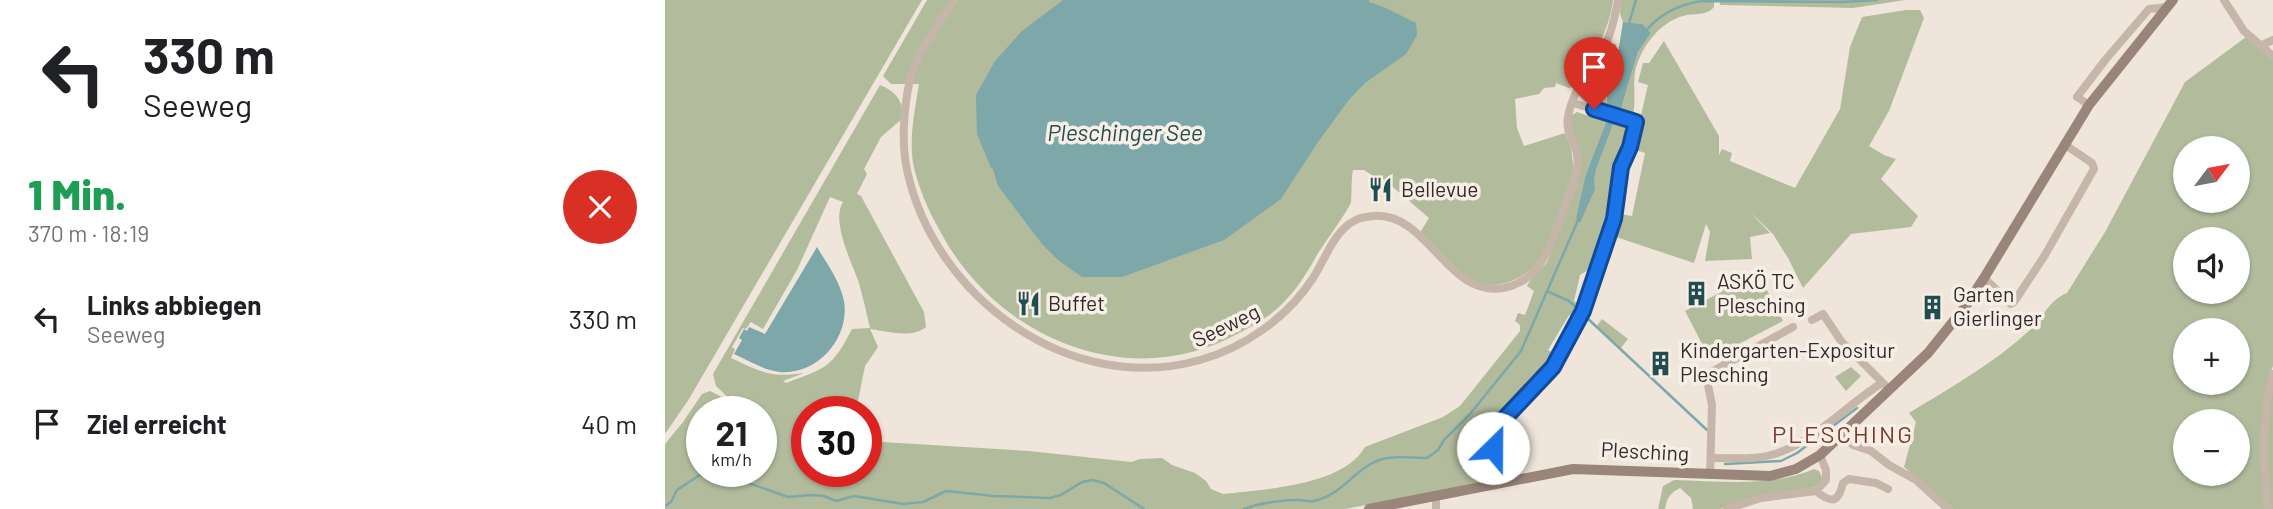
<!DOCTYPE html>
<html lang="de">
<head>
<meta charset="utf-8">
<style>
  :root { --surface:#fff; --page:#f2f2f2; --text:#202124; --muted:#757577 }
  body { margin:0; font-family:Barlow,sans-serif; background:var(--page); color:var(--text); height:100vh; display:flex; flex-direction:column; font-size:26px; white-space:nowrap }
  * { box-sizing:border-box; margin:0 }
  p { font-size:23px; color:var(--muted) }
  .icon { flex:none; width:38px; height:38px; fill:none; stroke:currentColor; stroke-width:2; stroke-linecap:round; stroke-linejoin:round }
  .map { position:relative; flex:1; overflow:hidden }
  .panel { display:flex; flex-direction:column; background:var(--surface); width:665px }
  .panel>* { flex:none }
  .banner { background:#fff; color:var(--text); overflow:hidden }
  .needle { width:46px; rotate:58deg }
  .fabs { position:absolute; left:1508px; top:136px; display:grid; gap:14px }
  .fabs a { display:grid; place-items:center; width:77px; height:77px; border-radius:50%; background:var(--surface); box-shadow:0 2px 5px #0004; font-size:35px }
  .speed { position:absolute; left:21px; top:396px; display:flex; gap:14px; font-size:35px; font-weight:700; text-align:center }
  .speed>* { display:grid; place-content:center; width:91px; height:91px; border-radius:50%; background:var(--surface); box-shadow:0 2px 5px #0004; line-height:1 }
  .speed small { font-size:18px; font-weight:400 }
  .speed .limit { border:10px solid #d22; background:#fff; color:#111 }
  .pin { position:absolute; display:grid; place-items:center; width:60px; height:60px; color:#fff; margin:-72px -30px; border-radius:50% 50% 50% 0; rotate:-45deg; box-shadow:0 0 7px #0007 }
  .pin .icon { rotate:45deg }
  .me { position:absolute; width:77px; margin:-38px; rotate:23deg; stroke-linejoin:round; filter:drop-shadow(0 0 5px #0008) }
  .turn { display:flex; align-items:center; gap:24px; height:147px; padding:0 28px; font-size:32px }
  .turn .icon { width:91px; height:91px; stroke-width:2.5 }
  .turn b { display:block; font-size:49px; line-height:60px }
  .round { display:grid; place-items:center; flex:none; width:74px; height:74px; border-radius:37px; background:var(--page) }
  .summary { display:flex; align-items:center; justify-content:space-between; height:119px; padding:0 28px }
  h1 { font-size:42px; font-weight:800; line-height:52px; color:#1e9e55 }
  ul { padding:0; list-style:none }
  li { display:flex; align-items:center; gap:21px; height:105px; padding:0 28px }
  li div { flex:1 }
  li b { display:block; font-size:26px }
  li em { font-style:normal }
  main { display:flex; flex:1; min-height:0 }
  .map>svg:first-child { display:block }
  .green { fill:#b2bc9d; fill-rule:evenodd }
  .water { fill:#7da7a9 }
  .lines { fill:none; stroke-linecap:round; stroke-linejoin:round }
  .stream { stroke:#7da7a9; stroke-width:2.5 }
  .street { stroke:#c5b6a9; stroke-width:8 }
  .secondary { stroke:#99857a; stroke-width:10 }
  .route-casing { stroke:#114b97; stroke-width:18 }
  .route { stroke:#1a73e8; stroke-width:12 }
  .labels { text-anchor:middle; stroke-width:7; stroke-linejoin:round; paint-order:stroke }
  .poi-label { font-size:21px; fill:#332b28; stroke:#f7efe7; text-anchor:start }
  .street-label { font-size:21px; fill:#332b28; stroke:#f7efe7 }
  .water-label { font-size:23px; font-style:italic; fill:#224d50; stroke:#f7efe7 }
  .quarter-label { font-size:24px; letter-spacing:2px; fill:#793c29; stroke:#f7efe7 }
</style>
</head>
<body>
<main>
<section class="panel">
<div class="banner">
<div class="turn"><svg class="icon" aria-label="left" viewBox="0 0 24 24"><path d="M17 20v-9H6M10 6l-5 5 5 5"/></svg><div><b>330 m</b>Seeweg</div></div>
</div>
<div class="summary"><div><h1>1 Min.</h1><p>370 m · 18:19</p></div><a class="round" style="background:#d93025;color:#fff"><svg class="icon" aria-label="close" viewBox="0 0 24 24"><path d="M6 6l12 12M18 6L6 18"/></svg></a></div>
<ul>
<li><svg class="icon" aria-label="left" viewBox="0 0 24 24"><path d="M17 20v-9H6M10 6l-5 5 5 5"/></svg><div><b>Links abbiegen</b><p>Seeweg</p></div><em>330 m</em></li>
<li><svg class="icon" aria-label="arrive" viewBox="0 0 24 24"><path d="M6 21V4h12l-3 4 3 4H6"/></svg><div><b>Ziel erreicht</b></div><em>40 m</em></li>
</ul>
</section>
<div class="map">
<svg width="1608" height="509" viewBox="0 0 1608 509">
  <rect width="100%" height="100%" fill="#efe5db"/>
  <!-- green -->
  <g class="green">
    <polygon points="0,0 257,0 24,399 0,434"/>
    <path d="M262,0H948C944,33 926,61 907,87L904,88L891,83L890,87L879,88L874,94L850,99L852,128L859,146L900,133L906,148L909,171C901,193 884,249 869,266C860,276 849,281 836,284C824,287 811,283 800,276C784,265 770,248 756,235V231L764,218L715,176L711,178L699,170H688C686,181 687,191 686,202C685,208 658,245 652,255C643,271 633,288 619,302C607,315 591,324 576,332C465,395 332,339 275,231C263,210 253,187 248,163C244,137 250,109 254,84H226L218,76Z"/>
    <path d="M956,0H1049V7C1042,16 1029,13 1018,16C995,22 975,48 970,72C968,86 971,101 968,115L955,112L973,52L986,33L976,24L958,22L955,14Z"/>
    <polygon points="1055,0 1240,0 1188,8 1055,5"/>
    <polygon points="1241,10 1255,10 1259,18 1224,111 1204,146 1219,155 1231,159 1216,179 1253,216 1246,227 1186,234 1138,288 1123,258 1108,234 1085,212 1105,233 1085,237 1087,259 1040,261 1045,232 1041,224 1029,263 948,236 954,214 967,216 980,153 968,149 983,85 973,82 978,63 984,63 999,41 1054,136 1054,155 1057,149 1067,153 1065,161 1130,188 1175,109 1185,47 1197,17"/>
    <path d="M1581,37L1608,60V366L1604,376L1599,509H1288L1239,467L1251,422L1244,413C1285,388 1329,363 1365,330C1378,318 1384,300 1402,293L1440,232L1520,82ZM1521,149H1573V201H1521ZM1521,240H1573V292H1521ZM1521,331H1573V383H1521ZM1521,422H1573V474H1521Z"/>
    <path d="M947,44H951L941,90L942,108L920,102L913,95C923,76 936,62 947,44Z"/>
    <path d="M215,85C230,91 239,101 238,118L216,137L199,169L202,174L192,194L196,196L259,312L261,327C247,339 222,331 205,329L213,347L200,366L191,411H142V471H201V441L364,451L466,462L475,459L497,458L507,465L530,473L541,481L546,489L558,494C599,489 678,486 700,447L778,417L795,406L855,331V325L850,321L853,313L860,315L869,291L862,286C864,280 877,269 882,262L915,166L905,127L907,115L912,112L941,122L921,174V179L930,189C925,169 941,142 948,124L964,129L948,185L945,219L928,271L925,269L915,275L909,301L915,305L910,318L904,315L883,350L890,354L885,365C869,382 843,404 831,423C819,443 831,470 821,482L680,509H0V444L18,422L37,394L45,391L55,396L59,406L66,400L51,386L48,374ZM165,197L178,202C166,221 186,261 193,280C198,296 201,312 205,328L187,329C167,368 161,368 121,383L118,381L139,373C106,378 96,372 66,358L70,349L67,347L78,328L81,329L86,322L98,329L132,270ZM37,411H96V471H37Z"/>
    <polygon points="1093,273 1118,321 1045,359 1020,311 1058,291 1054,283 1067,276 1072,284"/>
    <polygon points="937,319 963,339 955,349 931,327"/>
    <polygon points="1186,367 1196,376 1181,391 1170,377"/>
    <path d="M1608,387V509H1605C1601,470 1598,425 1608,387Z"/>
    <path d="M1149,469L1154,471L1158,479L1154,485L1143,489L1106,493L1055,509H1028L1026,498L1015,488C1005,493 1002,498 1000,509H993L998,486L1009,480C1057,481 1104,488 1149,469Z"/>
  </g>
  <!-- water -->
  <g class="water">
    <polygon points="398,0 704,0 704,2 721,8 751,23 752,35 741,54 700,83 683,101 653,142 616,199 559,240 457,277 417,277 393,260 377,244 333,186 328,169 326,168 312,134 311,95 330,61 357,31"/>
    <path d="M958,22L977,24L986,33L973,52L955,112L942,108C943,96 939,86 949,78Z"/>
    <polygon points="941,122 948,124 931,169 929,180 930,189 915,223 911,219 921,174"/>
    <path d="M152,247C162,264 175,281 179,301C185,338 153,375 115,372C99,370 84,361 69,354L77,340L74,338L79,329L82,331L84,327L100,334Z"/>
  </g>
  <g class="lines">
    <!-- stream -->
    <g class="stream">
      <polyline points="964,23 971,0"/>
      <path d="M980,32C994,14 1013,5 1036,1L1177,2L1212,0"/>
      <polyline points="884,292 904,301 913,309"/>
      <polyline points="920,316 1042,430"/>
      <polyline points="1060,464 1116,461 1132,453 1192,408"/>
      <polyline points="69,471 78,481 123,497 146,495 159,496 171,501 189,496 238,504 258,502 281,491 329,496 385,498 396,495 417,482 428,480 439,483 479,509"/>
      <polyline points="0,506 6,502 12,490 41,471"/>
      <path d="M579,509C594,503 617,500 633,500C639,500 644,502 649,501C679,494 688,470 714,460C729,455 746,458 762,458L773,450L779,440L805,414L856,351L914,218"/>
    </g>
    <!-- street -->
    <g class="street">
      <path d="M289,0C276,21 250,57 245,79C239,107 236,142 242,170C269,297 405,397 535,360C579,348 623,317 648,278C660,260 669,231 689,221C695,217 701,217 708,216C764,212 781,297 838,288C876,281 884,248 896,217C903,197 915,176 912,155C910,141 900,132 903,117C908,87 927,70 941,43C948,29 950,15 953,0"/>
      <polyline points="1559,0 1579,31 1608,56"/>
      <polyline points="1595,46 1608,40"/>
      <polyline points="1424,105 1412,97 1441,59 1484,9 1502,7"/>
      <polyline points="1319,278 1346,304 1349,302 1380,255 1429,169 1427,163 1399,144"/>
      <polyline points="1147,320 1158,314 1176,341 1221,386"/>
      <polyline points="1178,435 1188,445 1206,451 1224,465 1251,480 1283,509"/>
      <path d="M1046,458C1066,458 1087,460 1106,455C1148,444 1181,405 1217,383"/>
      <polyline points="1045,475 1047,405 1041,375 1128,327"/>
      <polyline points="833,483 828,448 833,428 839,419 888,367 918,311 949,219 956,167 965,147 971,122 908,103"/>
      <path d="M1151,491C1167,504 1173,503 1178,483L1184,479L1211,483L1223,489"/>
      <polyline points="771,496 771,509"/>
      <polyline points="1062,509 1096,498 1151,491 1161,480 1161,470 1155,455"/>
      <path d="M1603,509C1598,465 1596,417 1608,374"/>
    </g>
    <!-- secondary -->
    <polyline class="secondary" points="704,509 908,469 1105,476 1131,469 1155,455 1263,353 1300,307 1319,278 1424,105 1508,0"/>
  </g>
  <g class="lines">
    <defs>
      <polyline id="route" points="828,448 833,428 839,419 888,367 918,311 949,219 956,167 965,147 971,122 929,109"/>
    </defs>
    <!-- route casing -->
    <use href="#route" class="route-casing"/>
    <!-- route -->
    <use href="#route" class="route"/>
  </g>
  <!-- icons -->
  <defs>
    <symbol id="restaurant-bare" viewBox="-9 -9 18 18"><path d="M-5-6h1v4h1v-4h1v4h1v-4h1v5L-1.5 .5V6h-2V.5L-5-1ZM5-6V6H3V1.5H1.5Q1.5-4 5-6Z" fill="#224d50" stroke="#f7efe7" stroke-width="2.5" paint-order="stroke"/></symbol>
    <symbol id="building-bare" viewBox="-9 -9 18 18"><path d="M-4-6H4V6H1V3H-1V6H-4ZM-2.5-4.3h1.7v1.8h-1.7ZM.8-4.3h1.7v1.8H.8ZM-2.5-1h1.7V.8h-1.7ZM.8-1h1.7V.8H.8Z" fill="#224d50" stroke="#f7efe7" stroke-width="2.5" paint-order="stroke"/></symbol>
  </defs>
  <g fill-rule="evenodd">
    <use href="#restaurant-bare" x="698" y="172" width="35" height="35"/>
    <use href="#building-bare" x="1014" y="276" width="35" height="35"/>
    <use href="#restaurant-bare" x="346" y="286" width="35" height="35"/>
    <use href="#building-bare" x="1250" y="290" width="35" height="35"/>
    <use href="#building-bare" x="978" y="346" width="35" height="35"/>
  </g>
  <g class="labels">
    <!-- poi labels -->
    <g class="poi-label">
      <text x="736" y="197">Bellevue</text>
      <text x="1052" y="289">ASKÖ TC<tspan x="1052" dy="24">Plesching</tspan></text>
      <text x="1288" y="302">Garten<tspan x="1288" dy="24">Gierlinger</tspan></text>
      <text x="383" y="311">Buffet</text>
      <text x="1015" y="358">Kindergarten-Expositur<tspan x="1015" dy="24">Plesching</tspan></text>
    </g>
    <!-- street labels -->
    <g class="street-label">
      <text transform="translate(561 326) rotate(-26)" y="7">Seeweg</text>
      <text transform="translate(980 452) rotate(3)" y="7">Plesching</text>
    </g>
    <!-- water labels -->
    <g class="water-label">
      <text x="460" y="141">Pleschinger See</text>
    </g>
    <!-- quarter labels -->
    <g class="quarter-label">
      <text x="1178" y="443">PLESCHING</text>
    </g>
  </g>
</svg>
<div class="fabs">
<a><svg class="needle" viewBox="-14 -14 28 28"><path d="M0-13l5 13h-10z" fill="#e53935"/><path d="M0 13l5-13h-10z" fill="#757577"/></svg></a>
<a><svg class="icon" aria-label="sound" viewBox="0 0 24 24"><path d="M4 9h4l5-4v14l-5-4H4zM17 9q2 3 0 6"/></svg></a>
<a>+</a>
<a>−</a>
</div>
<div class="speed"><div>21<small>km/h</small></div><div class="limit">30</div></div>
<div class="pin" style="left:929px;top:109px;background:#d93025"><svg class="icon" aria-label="arrive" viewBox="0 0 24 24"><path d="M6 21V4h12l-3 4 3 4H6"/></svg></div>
<svg class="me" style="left:828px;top:448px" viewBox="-20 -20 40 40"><circle r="19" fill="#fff"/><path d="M0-13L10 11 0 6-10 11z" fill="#1a73e8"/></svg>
</div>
</main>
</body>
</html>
